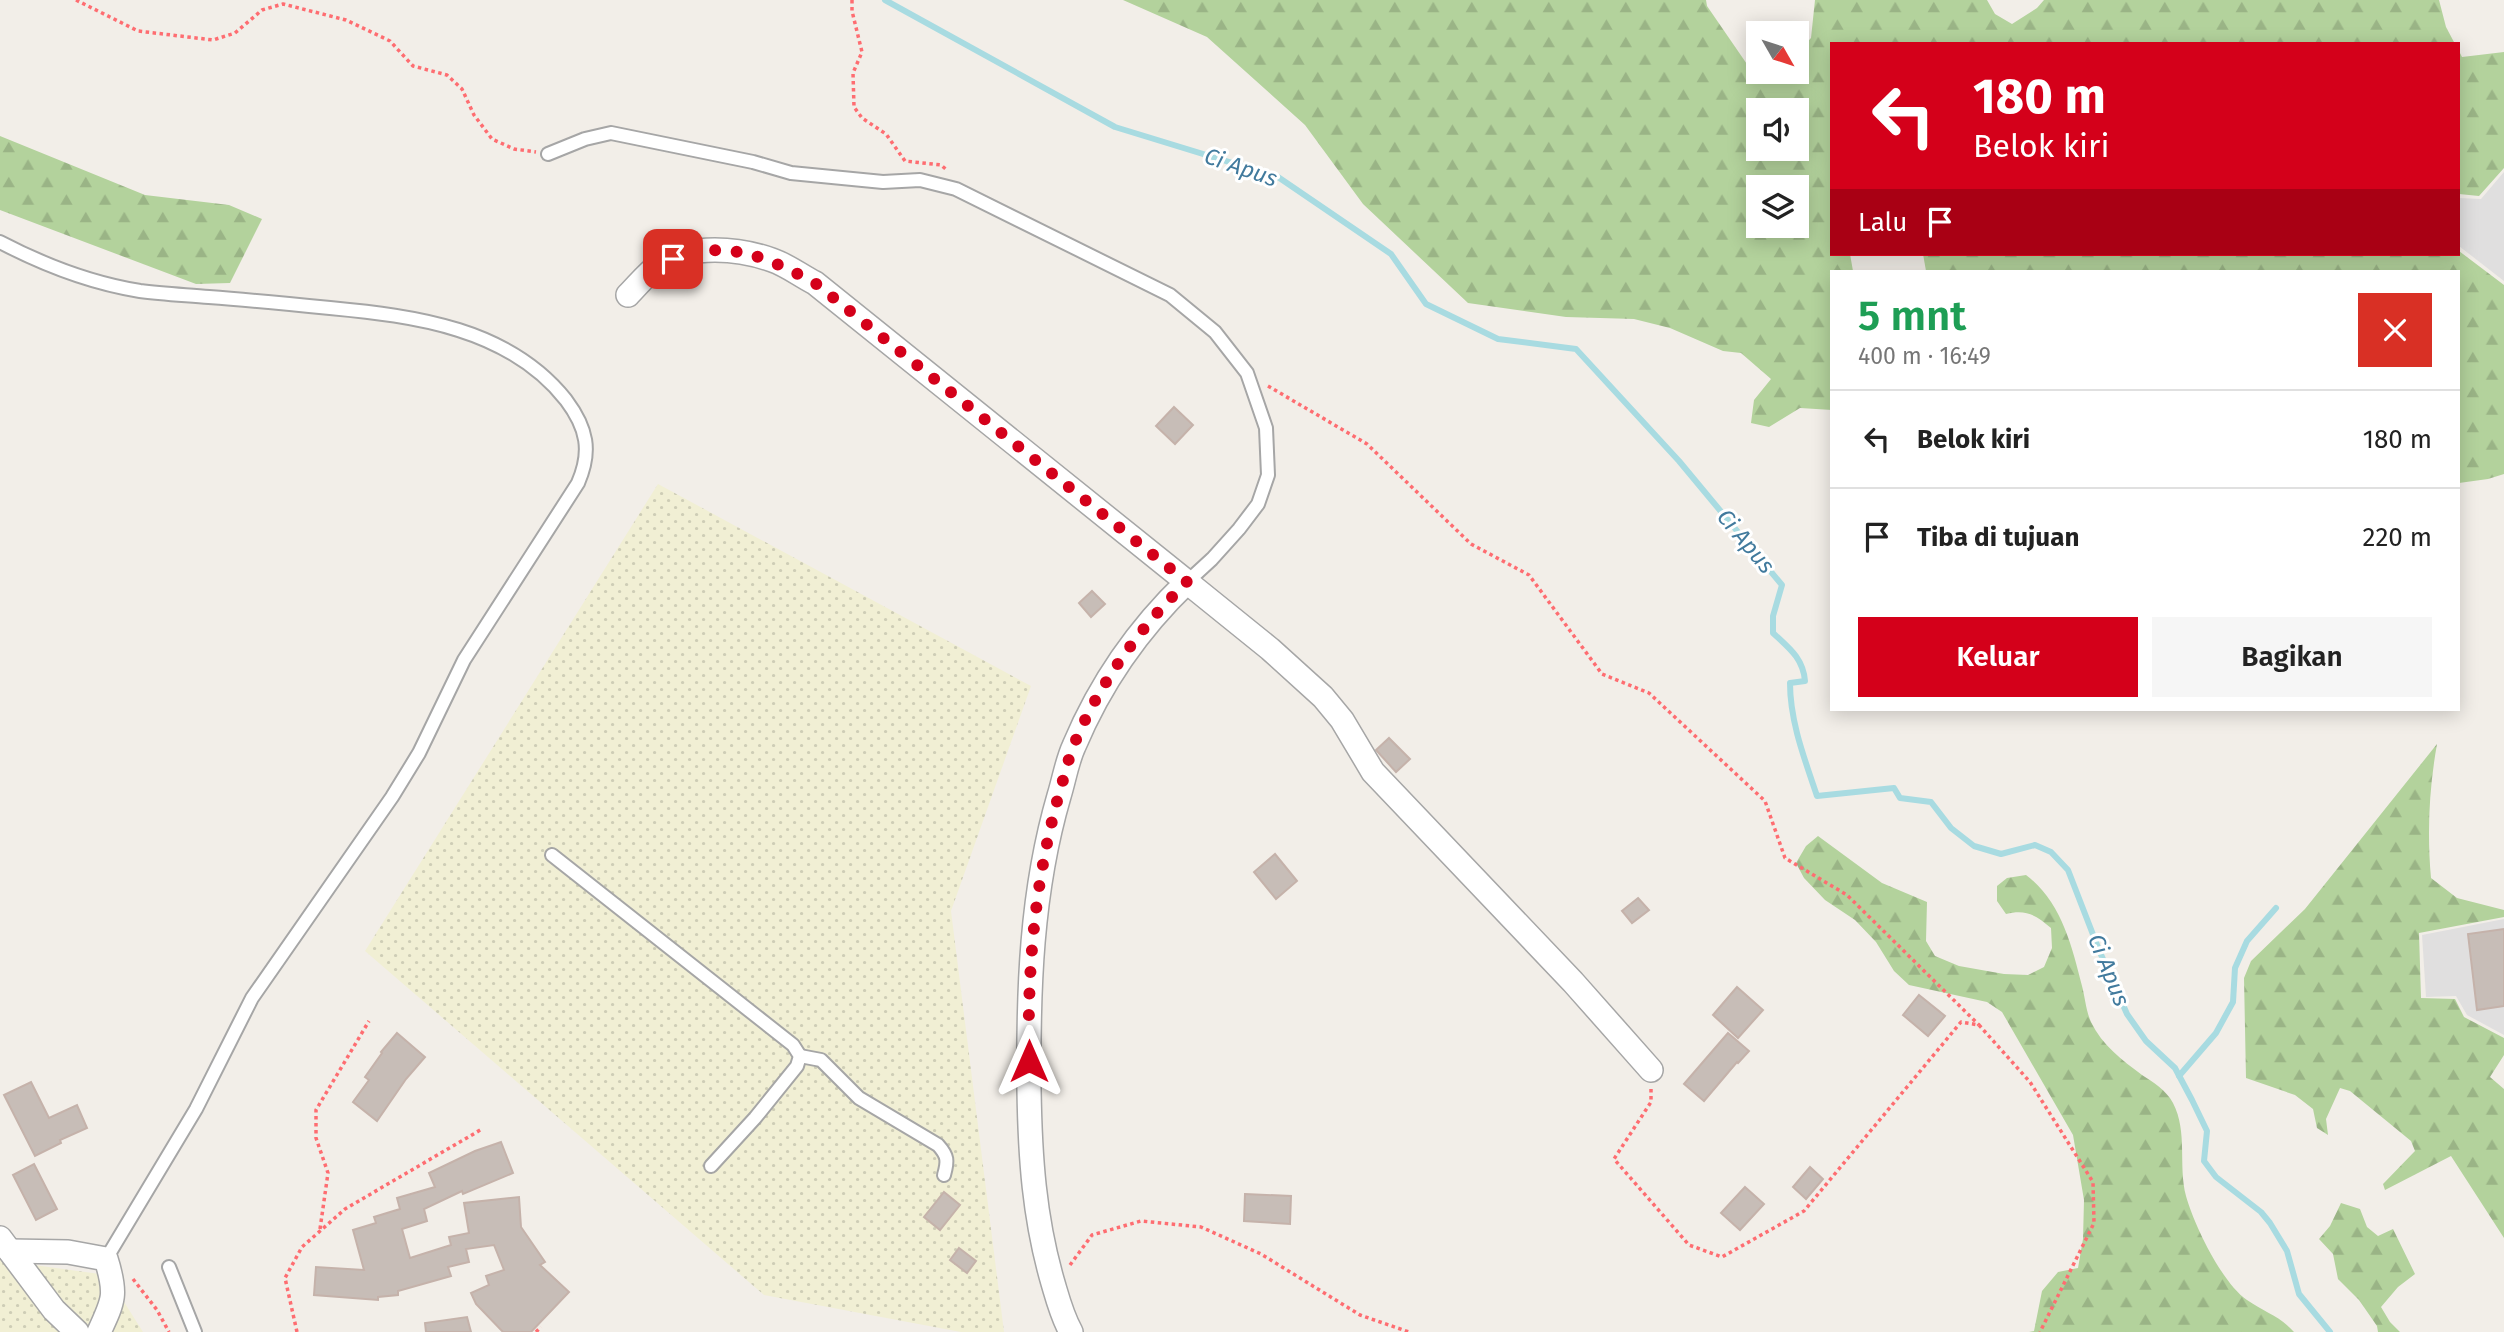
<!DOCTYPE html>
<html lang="id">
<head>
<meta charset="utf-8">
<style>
  :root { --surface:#fff; --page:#f6f6f6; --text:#222; --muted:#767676; --line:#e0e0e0; --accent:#d4001a }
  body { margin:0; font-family:"Fira Sans",sans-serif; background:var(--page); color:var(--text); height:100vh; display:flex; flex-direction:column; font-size:26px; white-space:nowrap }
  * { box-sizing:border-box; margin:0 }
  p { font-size:23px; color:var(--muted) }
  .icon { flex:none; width:38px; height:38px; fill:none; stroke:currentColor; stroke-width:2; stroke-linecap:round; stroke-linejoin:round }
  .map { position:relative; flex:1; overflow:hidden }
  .side { position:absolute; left:1830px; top:270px; width:630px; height:441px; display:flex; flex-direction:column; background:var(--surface); border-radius:0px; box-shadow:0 4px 18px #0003 }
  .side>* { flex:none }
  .top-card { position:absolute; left:1830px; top:42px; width:630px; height:214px; border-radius:0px; box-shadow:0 4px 18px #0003; background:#d4001a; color:#fff; overflow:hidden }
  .needle { width:46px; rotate:129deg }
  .buttons { position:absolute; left:1746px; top:21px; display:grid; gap:14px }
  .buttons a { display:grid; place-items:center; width:63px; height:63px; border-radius:0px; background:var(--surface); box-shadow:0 4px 18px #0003; font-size:35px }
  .pin { position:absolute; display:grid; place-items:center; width:60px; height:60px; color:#fff; margin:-30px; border-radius:14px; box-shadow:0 4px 10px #0006 }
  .me { position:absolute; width:77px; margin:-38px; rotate:0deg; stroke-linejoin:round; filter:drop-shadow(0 0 5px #0008) }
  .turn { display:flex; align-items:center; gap:24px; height:147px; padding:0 28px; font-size:32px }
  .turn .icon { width:91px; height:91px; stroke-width:2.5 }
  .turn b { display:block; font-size:49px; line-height:60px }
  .then { display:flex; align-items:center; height:66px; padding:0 28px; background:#0003; gap:14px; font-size:26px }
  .round { display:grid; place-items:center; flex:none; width:74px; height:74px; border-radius:0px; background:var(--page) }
  .head { display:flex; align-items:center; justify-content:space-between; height:119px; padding:0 28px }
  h1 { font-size:42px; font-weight:600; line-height:52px; color:#1e9e55 }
  .primary-button { display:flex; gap:14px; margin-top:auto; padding:14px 28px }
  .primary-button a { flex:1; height:80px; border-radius:0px; background:var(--accent); color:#fff; font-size:28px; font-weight:600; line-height:80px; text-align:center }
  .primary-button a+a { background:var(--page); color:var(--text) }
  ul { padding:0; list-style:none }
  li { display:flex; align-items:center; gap:21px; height:98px; padding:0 28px; border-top:2px solid var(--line) }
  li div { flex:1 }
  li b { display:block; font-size:26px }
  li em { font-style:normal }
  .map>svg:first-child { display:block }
  .residential { fill:#e0dfdf }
  .farmland { fill:url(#farmland-dots) }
  .forest { fill:url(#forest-firs); fill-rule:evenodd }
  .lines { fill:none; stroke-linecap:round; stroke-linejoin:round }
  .stream { stroke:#a8dbe1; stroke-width:6 }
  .building { fill:#c7bdb7; stroke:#c5b2aa; stroke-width:2 }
  .lane-casing { stroke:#a6a6a6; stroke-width:16 }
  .street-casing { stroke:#a6a6a6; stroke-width:26 }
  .path { stroke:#fe6d71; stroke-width:3.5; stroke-dasharray:3.5 3.5; stroke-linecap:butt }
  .lane { stroke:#fff; stroke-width:12 }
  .street { stroke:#fff; stroke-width:23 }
  .route { stroke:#d4001a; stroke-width:12; stroke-dasharray:0 21.6 }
  .labels { text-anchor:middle; stroke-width:6; stroke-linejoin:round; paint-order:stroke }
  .water-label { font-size:23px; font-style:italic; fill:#417a9d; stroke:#fff }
</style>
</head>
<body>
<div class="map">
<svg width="2504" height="1332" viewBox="0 0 2504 1332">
  <defs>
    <pattern id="farmland-dots" width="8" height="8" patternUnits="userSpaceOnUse" patternTransform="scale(1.75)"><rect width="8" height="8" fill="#f1efd4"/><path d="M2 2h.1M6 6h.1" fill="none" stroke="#cecdb6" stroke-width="1.8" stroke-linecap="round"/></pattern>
    <pattern id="forest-firs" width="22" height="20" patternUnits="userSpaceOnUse" patternTransform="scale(1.75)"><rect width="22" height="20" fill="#b3d29c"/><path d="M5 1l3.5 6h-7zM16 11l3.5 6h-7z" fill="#9ab486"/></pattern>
  </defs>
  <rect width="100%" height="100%" fill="#f2eee8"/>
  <!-- residential -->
  <g class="residential">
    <polygon points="2504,172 2504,281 2459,246 2459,198 2481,199"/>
    <polygon points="2504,919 2504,1035 2467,1015 2456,996 2426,997 2422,935"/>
  </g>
  <!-- farmland -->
  <g class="farmland">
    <polygon points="658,484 1031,686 951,911 1004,1332 961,1332 764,1295 365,951"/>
    <polygon points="0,1250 12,1262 107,1275 143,1332 0,1332"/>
  </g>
  <!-- forest -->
  <g class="forest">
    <path d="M1123,0H1706L1707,6L1751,70L1759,68V72H1797V53L1811,38L1815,0H1987L1995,14L2012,24L2037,8L2044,0H2439L2446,27L2455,44H1832V254H1850L1853,271H1832V410L1800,408L1769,427L1751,423L1754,400L1771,379L1741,353L1723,351L1670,328L1634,319L1566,317L1468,303L1363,204L1305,125L1207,37ZM1797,110V149H1759V110ZM1797,187V226H1759V187Z"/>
    <polygon points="2459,51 2462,57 2504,52 2504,168 2479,196 2459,194"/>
    <polygon points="0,136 145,195 229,205 262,219 230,283 196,284 0,210"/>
    <polygon points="2459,251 2504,285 2504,474 2488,479 2459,483 2459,271 1926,271 1923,254 2459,254"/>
    <path d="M2437,744C2429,789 2427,833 2431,878L2457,898L2504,910V917L2419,933L2421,998L2455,999L2464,1017L2504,1038V1055L2490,1077L2504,1089V1238L2451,1156L2385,1190L2383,1184L2415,1151L2411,1141L2350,1091L2340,1088L2326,1119L2328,1135L2317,1128L2313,1109L2295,1095L2246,1078L2244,978L2251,961L2305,909Z"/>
    <path d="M1818,836L1882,883L1927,902L1926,941L1935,956L1959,966L2004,974L2028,975L2044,967L2052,948L2051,928C2036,915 2026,909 2006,914L1997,901V886L2007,878L2026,875C2061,901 2072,946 2082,986C2085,997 2086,1011 2091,1022C2102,1045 2122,1060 2142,1075C2153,1082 2166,1090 2173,1103C2188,1132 2178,1165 2186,1196C2194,1225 2222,1283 2247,1300C2264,1312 2280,1316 2294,1332H2029L2034,1331L2042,1291L2058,1272L2078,1268L2083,1239L2084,1200L2073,1135L2002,1012L1987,1002L1909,985L1894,971L1876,942L1855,920L1825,900L1804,878L1796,863L1806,846Z"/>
    <polygon points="2341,1203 2360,1209 2367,1227 2378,1236 2393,1229 2415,1274 2398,1287 2381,1307 2390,1322 2400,1332 2378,1332 2377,1326 2359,1300 2338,1279 2333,1254 2319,1239 2330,1226"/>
  </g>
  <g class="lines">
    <!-- stream -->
    <g class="stream">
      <path d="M885,0L1115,127L1278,177L1391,254L1426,304L1498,339L1576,349L1679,461L1782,585L1773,616V633C1789,648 1803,658 1805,681L1790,683C1790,722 1805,760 1817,796L1894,788L1900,798L1931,802L1951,828L1974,846L2001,854L2035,845L2051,852L2068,870L2099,950L2127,1014L2146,1041L2175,1068L2192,1100L2207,1131L2204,1161L2216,1177L2261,1212L2270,1223L2287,1251L2299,1294L2330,1332"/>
      <polyline points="2179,1076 2216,1033 2233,1002 2235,968 2247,941 2276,908"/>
    </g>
  </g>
  <!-- building -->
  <g class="building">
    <polygon points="1174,407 1193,425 1175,444 1156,426"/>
    <polygon points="1092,591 1105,604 1091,617 1079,603"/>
    <polygon points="1389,738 1410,759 1396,772 1376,750"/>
    <polygon points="1275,854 1297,881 1276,899 1254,872"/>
    <polygon points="1638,898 1649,910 1632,923 1622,911"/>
    <polygon points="2504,929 2504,1006 2477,1010 2468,934"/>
    <polygon points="1737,987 1763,1010 1738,1038 1713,1015"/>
    <polygon points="1919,995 1945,1016 1928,1036 1903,1015"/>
    <polygon points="397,1033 425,1057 406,1079 377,1121 353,1102 369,1080 365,1077 382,1053 381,1052"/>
    <polygon points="1728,1033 1749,1051 1738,1063 1737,1062 1704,1101 1684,1084"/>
    <polygon points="31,1082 49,1118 77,1105 87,1128 60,1140 61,1143 35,1156 4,1095"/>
    <polygon points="501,1142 513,1173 463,1194 462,1191 424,1209 427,1221 402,1229 410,1258 451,1245 449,1237 469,1233 464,1203 519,1197 521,1227 545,1262 540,1265 569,1292 531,1332 503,1332 476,1304 471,1293 489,1285 486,1276 504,1270 494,1245 466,1249 469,1262 448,1267 451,1276 398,1291 398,1295 378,1297 378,1300 314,1295 316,1267 364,1270 353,1230 376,1223 374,1217 400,1209 397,1198 435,1187 429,1173 475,1151"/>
    <polygon points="34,1164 57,1209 36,1220 13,1175"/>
    <polygon points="1810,1167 1823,1179 1806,1199 1793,1187"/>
    <polygon points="1745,1187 1764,1204 1740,1230 1721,1213"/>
    <polygon points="944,1192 960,1205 940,1230 924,1217"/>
    <polygon points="1245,1194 1291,1196 1290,1224 1244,1221"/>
    <polygon points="959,1248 976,1261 967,1273 950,1260"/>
    <polygon points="467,1317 471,1332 426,1332 425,1323"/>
  </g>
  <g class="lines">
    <defs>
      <g id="lane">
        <polyline points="548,154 585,139 611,133 753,162 791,173 883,182 920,180 956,189 1170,295 1215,332 1247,373 1266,428 1268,475 1258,504 1239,529 1212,559 1187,582"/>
        <path d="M0,242C44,265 90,283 140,291C162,294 186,295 209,297C249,300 290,304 330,308C415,316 509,328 566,400C587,428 592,451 578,483L464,660L419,753L392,797L252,998L196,1109L106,1259"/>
        <polyline points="552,855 793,1045 800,1056 797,1066 755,1118 711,1166"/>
        <path d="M800,1056L821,1060L859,1098L938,1145C948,1156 948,1161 944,1175"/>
        <polyline points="169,1267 195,1332"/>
      </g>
      <g id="street">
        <path d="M628,295C638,285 648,272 660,264C691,244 738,248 772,260C787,265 801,276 815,283L1187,582C1139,628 1100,684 1074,746C1067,761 1064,780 1059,796C1031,892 1028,990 1029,1089C1030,1156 1034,1218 1053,1283C1058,1300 1062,1316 1071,1332"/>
        <polyline points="1187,582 1270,649 1323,697 1342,720 1373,772 1573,982 1651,1070"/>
        <polyline points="0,1238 54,1310 77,1332"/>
        <path d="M10,1251L68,1252L106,1259C117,1294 114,1300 99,1332"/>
      </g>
    </defs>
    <!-- lane casing -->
    <use href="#lane" class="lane-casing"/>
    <!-- street casing -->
    <use href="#street" class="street-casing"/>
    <!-- path -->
    <g class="path">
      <polyline points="76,0 138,31 213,40 235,33 262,10 283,4 346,20 390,41 413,66 447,75 462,89 474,115 492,139 514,149 536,152"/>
      <polyline points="852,0 852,11 862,52 853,73 854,107 862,118 886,134 905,161 941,165 948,171"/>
      <polyline points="1268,386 1367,444 1471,544 1529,575 1602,674 1649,693 1765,801 1785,858 1847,895 1979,1025"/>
      <polyline points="1651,1089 1651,1102 1614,1159 1689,1245 1722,1257 1804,1211 1961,1022 1979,1025 2030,1082 2093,1182 2094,1223 2040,1332"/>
      <polyline points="320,1229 328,1173 316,1138 316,1110 369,1021"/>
      <polyline points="1070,1265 1092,1235 1141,1221 1201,1227 1261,1254 1360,1315 1409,1332"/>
      <polyline points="133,1279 157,1310 169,1332"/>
      <polyline points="297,1332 285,1278 302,1247 345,1209 482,1129"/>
      <polyline points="536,1332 541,1327"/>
    </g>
    <!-- lane -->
    <use href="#lane" class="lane"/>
    <!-- street -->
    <use href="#street" class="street"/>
  </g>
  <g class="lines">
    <!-- route -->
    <path class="route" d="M673,259C727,238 768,258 815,283L1187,582C1140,627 1098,685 1073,747C1068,760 1065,774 1061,787C1035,877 1027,968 1029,1061"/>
  </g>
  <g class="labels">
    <!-- water labels -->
    <g class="water-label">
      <text transform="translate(1241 167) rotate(19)" y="8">Ci Apus</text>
      <text transform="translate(1746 541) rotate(50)" y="8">Ci Apus</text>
      <text transform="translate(2109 970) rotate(68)" y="8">Ci Apus</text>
    </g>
  </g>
</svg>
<div class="buttons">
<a><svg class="needle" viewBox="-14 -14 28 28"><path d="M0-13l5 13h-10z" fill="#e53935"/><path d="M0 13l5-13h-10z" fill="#767676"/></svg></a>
<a><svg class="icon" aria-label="sound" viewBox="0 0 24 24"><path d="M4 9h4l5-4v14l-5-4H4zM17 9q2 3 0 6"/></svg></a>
<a><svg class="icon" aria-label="layers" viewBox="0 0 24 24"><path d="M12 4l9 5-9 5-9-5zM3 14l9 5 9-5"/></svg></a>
</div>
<div class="pin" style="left:673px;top:259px;background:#d93025"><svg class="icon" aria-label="arrive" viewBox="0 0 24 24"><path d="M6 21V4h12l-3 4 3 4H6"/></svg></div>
<svg class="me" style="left:1029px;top:1061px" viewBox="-20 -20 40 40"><path d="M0-17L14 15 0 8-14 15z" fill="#d4001a" stroke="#fff" stroke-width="4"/></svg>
<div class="top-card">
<div class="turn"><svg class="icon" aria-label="left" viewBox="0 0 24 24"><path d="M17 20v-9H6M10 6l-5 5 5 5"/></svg><div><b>180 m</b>Belok kiri</div></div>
<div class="then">Lalu<svg class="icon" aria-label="arrive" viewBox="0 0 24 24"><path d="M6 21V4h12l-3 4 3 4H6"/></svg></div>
</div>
<section class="side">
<div class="head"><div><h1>5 mnt</h1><p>400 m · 16:49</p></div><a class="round" style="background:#d93025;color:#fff"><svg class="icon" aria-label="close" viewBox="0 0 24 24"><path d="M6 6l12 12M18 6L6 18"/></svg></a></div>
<ul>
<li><svg class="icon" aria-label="left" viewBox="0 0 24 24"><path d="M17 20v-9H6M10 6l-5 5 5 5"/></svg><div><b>Belok kiri</b></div><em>180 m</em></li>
<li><svg class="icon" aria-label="arrive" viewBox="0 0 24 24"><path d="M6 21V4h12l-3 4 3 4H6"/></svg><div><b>Tiba di tujuan</b></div><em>220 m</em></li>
</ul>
<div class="primary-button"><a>Keluar</a><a>Bagikan</a></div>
</section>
</div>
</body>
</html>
